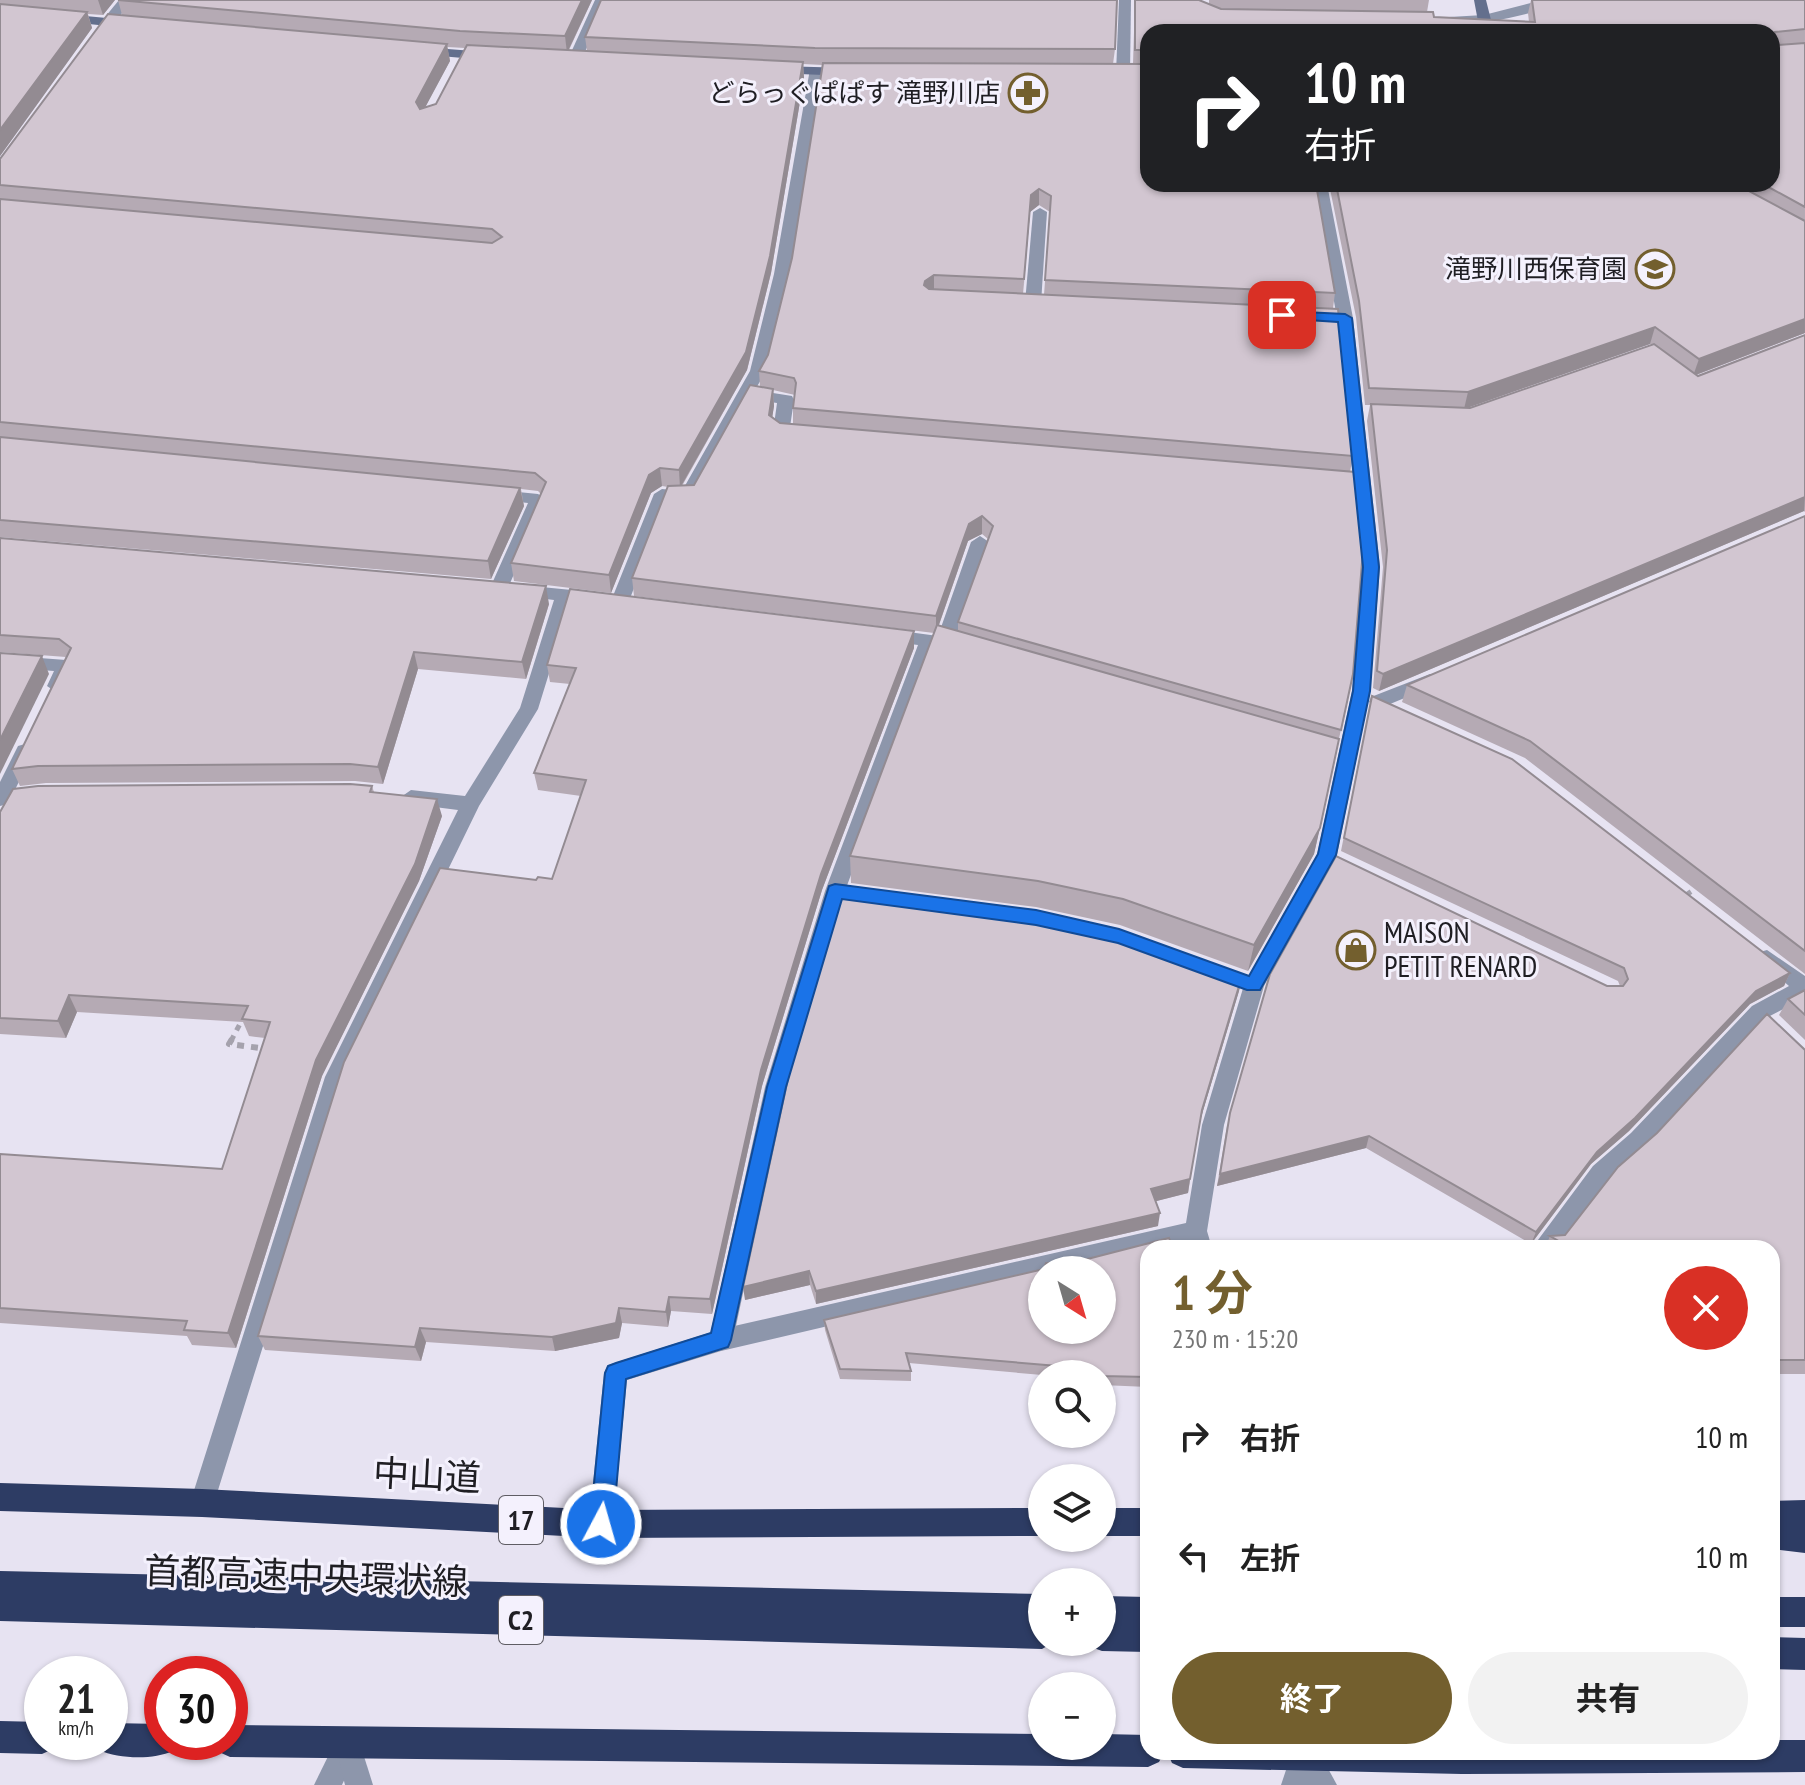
<!DOCTYPE html>
<html lang="ja">
<head>
<meta charset="utf-8">
<style>
  :root { --surface:#fff; --page:#f2f2f2; --text:#222; --muted:#767676; --accent:#735f2e }
  body { margin:0; font-family:"PT Sans Narrow","Noto Sans JP",sans-serif; background:var(--page); color:var(--text); height:100vh; display:flex; flex-direction:column; font-size:30px; white-space:nowrap }
  * { box-sizing:border-box; margin:0 }
  p { font-size:26px; color:var(--muted) }
  .icon { flex:none; width:44px; height:44px; fill:none; stroke:currentColor; stroke-width:2; stroke-linecap:round; stroke-linejoin:round }
  .map { position:relative; flex:1; overflow:hidden }
  .side { position:absolute; left:1140px; top:1240px; width:640px; height:520px; display:flex; flex-direction:column; background:var(--surface); border-radius:24px; box-shadow:0 2px 6px #0004 }
  .side>* { flex:none }
  .banner { position:absolute; left:1140px; top:24px; width:640px; height:168px; border-radius:24px; box-shadow:0 2px 6px #0004; background:#202124; color:#fff; overflow:hidden }
  .needle { width:52px; rotate:143deg }
  .fabs { position:absolute; left:1028px; top:1256px; display:grid; gap:16px }
  .fabs a { display:grid; place-items:center; width:88px; height:88px; border-radius:50%; background:var(--surface); box-shadow:0 2px 6px #0004; font-size:40px }
  .speed { position:absolute; left:24px; top:1656px; display:flex; gap:16px; font-size:40px; font-weight:700; text-align:center }
  .speed>* { display:grid; place-content:center; width:104px; height:104px; border-radius:50%; background:var(--surface); box-shadow:0 2px 6px #0004; line-height:1 }
  .speed small { font-size:20px; font-weight:400 }
  .speed .limit { border:12px solid #d22; background:#fff; color:#111 }
  .pin { position:absolute; display:grid; place-items:center; width:68px; height:68px; color:#fff; margin:-34px; border-radius:16px; box-shadow:0 4px 12px #0006 }
  .me { position:absolute; width:88px; margin:-44px; rotate:6deg; stroke-linejoin:round; filter:drop-shadow(0 0 6px #0008) }
  .turn { display:flex; align-items:center; gap:28px; height:168px; padding:0 32px; font-size:36px }
  .turn .icon { width:104px; height:104px; stroke-width:2.5 }
  .turn b { display:block; font-size:56px; line-height:68px }
  .round { display:grid; place-items:center; flex:none; width:84px; height:84px; border-radius:42px; background:var(--page) }
  .head { display:flex; align-items:center; justify-content:space-between; height:136px; padding:0 32px }
  h1 { font-size:48px; font-weight:700; line-height:60px; color:var(--accent) }
  .action { display:flex; gap:16px; margin-top:auto; padding:16px 32px }
  .action a { flex:1; height:92px; border-radius:48px; background:var(--accent); color:#fff; font-size:32px; font-weight:700; line-height:92px; text-align:center }
  .action a+a { background:var(--page); color:var(--text) }
  ul { padding:0; list-style:none }
  li { display:flex; align-items:center; gap:24px; height:120px; padding:0 32px }
  li div { flex:1 }
  li b { display:block; font-size:30px }
  li em { font-style:normal }
  .map>svg:first-child { display:block }
  .lines { fill:none; stroke-linecap:round; stroke-linejoin:round }
  .path-far1 { stroke:#a5a2ad; stroke-width:5; stroke-dasharray:6 6; stroke-linecap:butt }
  .path { stroke:#a5a2ad; stroke-width:6; stroke-dasharray:7 7; stroke-linecap:butt }
  .lane { fill:#8d96ab; fill-rule:evenodd }
  .street { fill:#8d96ab; fill-rule:evenodd }
  .secondary { fill:#636f8d; fill-rule:evenodd }
  .highway { fill:#2d3c64; fill-rule:evenodd }
  .wall { fill:#b5aab4; fill-rule:evenodd }
  .shaded-wall { fill:#938b92 }
  .building { fill:#d2c6d1; stroke:#938b92; stroke-width:2; fill-rule:evenodd }
  .route { fill:#1a73e8; stroke:#114b97; stroke-width:2 }
  .labels { text-anchor:middle; stroke-width:6; stroke-linejoin:round; paint-order:stroke }
  .far-poi-label { font-size:26px; fill:#1f1e23; stroke:#f4f1fd; text-anchor:end }
  .shield { fill:#f4f1fd; stroke:#5f5d64; stroke-width:2 }
  .shield-label { font-size:28px; font-weight:bold; fill:#1f1e23 }
  .poi-label { font-size:30px; fill:#1f1e23; stroke:#f4f1fd; text-anchor:start }
  .near-street-label { font-size:36px; fill:#1f1e23; stroke:#f4f1fd }
</style>
</head>
<body>
<div class="map">
<svg width="1805" height="1785" viewBox="0 0 1805 1785">
  <rect width="100%" height="100%" fill="#e7e3f2"/>
  <g class="lines">
    <!-- path-far1 -->
    <g class="path-far1">
      <polyline points="1686,895 1701,885"/>
      <polyline points="231,1041 244,1016"/>
    </g>
    <!-- path -->
    <polyline class="path" points="232,1039 229,1044 267,1049"/>
    <!-- lane -->
    <g class="lane">
      <polygon points="119,0 132,0 113,25 103,25 101,22"/>
      <polygon points="595,0 607,0 582,59 570,62 568,59"/>
      <polygon points="810,69 822,72 790,274 766,371 755,390 792,396 794,400 790,427 806,429 808,433 800,438 775,436 773,432 777,403 750,399 693,501 668,500 629,601 620,607 614,605 611,601 654,494 662,489 682,491 750,371 774,274"/>
      <polygon points="1040,208 1047,212 1041,303 1033,308 1025,303 1033,212"/>
      <polygon points="498,490 538,494 546,499 508,588 499,594 490,588 528,503 492,499 490,495"/>
      <polygon points="980,536 989,542 954,641 963,644 966,648 957,654 935,648 845,891 787,1087 733,1340 729,1347 721,1351 713,1347 709,1340 765,1087 825,891 918,645 886,641 877,635 886,629 938,636 971,542"/>
      <polygon points="521,585 592,592 601,598 592,604 571,602 538,709 479,806 347,1077 214,1503 211,1511 202,1515 193,1511 190,1503 325,1077 458,810 411,804 401,797 411,790 465,796 520,708 554,600 515,595 512,591 515,587"/>
      <polygon points="0,655 66,660 75,666 62,691 56,692 47,686 54,671 0,667"/>
      <polygon points="1430,674 1436,675 1439,680 1436,685 1378,709 1369,702 1371,697"/>
      <polygon points="25,744 34,751 8,804 0,806 0,782 18,746"/>
      <polygon points="1767,950 1805,976 1805,998 1766,1018 1647,1147 1609,1180 1556,1248 1532,1248 1593,1166 1631,1133 1752,1006 1789,986 1757,958 1760,952"/>
      <polygon points="348,1730 357,1734 361,1743 342,1785 314,1785 339,1734"/>
    </g>
    <!-- street -->
    <g class="street">
      <polygon points="1119,0 1131,0 1130,73 1123,77 1116,73"/>
      <path d="M1542,0H1563C1548,12 1458,32 1442,21L1449,17L1484,15Z"/>
      <polygon points="1313,184 1327,184 1353,318 1380,567 1370,691 1337,855 1264,986 1224,1125 1207,1231 1212,1248 1190,1248 1188,1243 1148,1248 1148,1252 1070,1270 1042,1270 1042,1276 721,1351 627,1380 613,1524 610,1532 601,1536 592,1532 589,1524 604,1373 608,1365 721,1329 1186,1223 1202,1125 1244,985 1317,855 1352,691 1362,567 1337,318"/>
      <polygon points="348,1730 357,1734 373,1785 345,1785 335,1743 339,1734"/>
      <polygon points="1292,1752 1319,1752 1337,1785 1281,1785"/>
    </g>
    <!-- secondary -->
    <g class="secondary">
      <polygon points="1474,0 1486,0 1494,32 1480,32"/>
      <polygon points="64,14 128,20 135,24 128,28 59,21 59,15"/>
      <polygon points="422,47 486,52 493,56 486,60 417,54 417,48"/>
      <polygon points="778,66 850,68 857,72 850,76 773,73 771,70"/>
    </g>
    <!-- highway -->
    <g class="highway">
      <polygon points="0,1483 202,1489 601,1510 1042,1508 1042,1536 601,1538 202,1517 0,1511"/>
      <polygon points="1805,1500 1805,1553 1772,1549 1772,1501"/>
      <rect x="1102" y="1508" width="46" height="28"/>
      <polygon points="0,1571 1042,1594 1042,1642 1054,1642 1042,1649 0,1621"/>
      <polygon points="1102,1596 1148,1597 1148,1652 1102,1651 1091,1647 1089,1642 1102,1642"/>
      <rect x="1772" y="1597" width="33" height="30"/>
      <polygon points="1772,1637 1805,1638 1805,1670 1772,1669"/>
      <polygon points="0,1721 42,1722 42,1742 56,1742 53,1749 42,1754 0,1753"/>
      <path d="M110,1723L162,1724V1742H177L173,1751C153,1760 119,1759 99,1750L95,1742H110Z"/>
      <polygon points="230,1725 1042,1734 1042,1746 1102,1746 1102,1734 1148,1735 1148,1752 1164,1752 1159,1762 1148,1767 230,1757 219,1752 214,1742 230,1742"/>
      <polygon points="1772,1740 1805,1740 1805,1772 1462,1774 1183,1768 1172,1763 1167,1752 1772,1752"/>
    </g>
  </g>
  <!-- wall -->
  <g class="wall">
    <polygon points="0,0 115,0 103,15 88,14 92,28 0,156"/>
    <path d="M118,0H592L569,50L587,51L585,37L1115,49L1113,64H1133L1135,0L1209,4V0H1429L1427,12L1434,17L1529,22L1528,13L1531,0H1805V333L1696,375L1698,376L1805,335V512L1804,511L1379,691L1373,688L1383,567L1367,421L1370,405H1365L1356,317L1329,184H1772V32H1148V184L1335,293L1333,308L1353,456L1350,472L1353,674L1314,854L1248,971L1120,925L1036,907L851,883L850,856L934,633L634,596L632,578L668,487L662,486L651,493L611,593L514,581L511,563L541,494L538,491L521,489L524,506L491,579L0,537V159L122,15ZM447,47L465,48L436,104L425,107L450,61ZM803,64L823,65L792,258L768,355L759,371L760,387L694,485L682,486L747,370L771,273L804,78ZM1039,205L1050,212L1044,295L1023,294L1030,212ZM1650,344L1652,345L1470,408H1467ZM773,390L795,395L793,408V424L780,423L772,417L774,406ZM982,534L988,539L958,622V631L939,625L968,541Z"/>
    <polygon points="1805,516 1805,974 1525,758 1402,702 1407,685"/>
    <polygon points="0,538 549,604 526,679 418,669 383,784 355,781 46,783 20,786 12,769 66,657 0,652"/>
    <polygon points="914,648 822,890 762,1086 712,1314 671,1311 668,1327 622,1323 619,1338 555,1351 426,1342 421,1361 265,1350 258,1336 536,880 552,879 581,796 538,790 534,773 570,684 550,682 547,665"/>
    <polygon points="1369,709 1790,973 1784,986 1750,1004 1629,1131 1591,1164 1531,1244 1366,1148 1217,1186 1227,1126 1607,986 1620,986 1618,981 1341,851"/>
    <polygon points="372,786 374,792 442,816 419,881 322,1076 236,1348 192,1345 187,1336 0,1323 0,1154 222,1169 265,1038 249,1036 243,1022 77,1012 66,1038 0,1034 0,812"/>
    <polygon points="1242,976 1239,991 1200,1121 1188,1193 1156,1201 1158,1226 816,1304 810,1285 745,1300"/>
    <polygon points="1805,990 1805,1040 1779,1015 1788,999"/>
    <polygon points="1804,1050 1805,1050 1805,1374 1772,1374 1772,1248 1545,1248 1550,1236 1565,1235"/>
    <polygon points="1148,1248 1148,1387 1102,1385 1102,1374 1042,1375 909,1363 911,1371 911,1381 840,1379 825,1330 824,1320 1072,1263"/>
  </g>
  <!-- shaded-wall -->
  <g class="shaded-wall">
    <polygon points="98,0 115,0 103,15"/>
    <polygon points="582,0 592,0 567,53 565,36"/>
    <polygon points="87,12 92,28 0,156 0,130"/>
    <polygon points="447,44 450,61 419,119 416,102"/>
    <polygon points="803,62 804,78 771,273 747,370 680,488 679,470"/>
    <polygon points="1039,189 1039,205 1030,212 1023,296 1031,195"/>
    <polygon points="934,275 934,292 924,302 925,281"/>
    <polygon points="1805,319 1805,333 1693,376 1699,359"/>
    <polygon points="1655,327 1650,344 1464,409 1468,392"/>
    <polygon points="773,389 774,406 770,432 769,415"/>
    <polygon points="660,468 662,486 651,493 611,593 609,575 649,475"/>
    <polygon points="520,488 524,506 491,579 488,561"/>
    <polygon points="1805,497 1804,511 1379,691 1383,674"/>
    <polygon points="982,516 982,534 968,541 936,633 936,616 969,524"/>
    <polygon points="546,586 549,604 526,679 522,662"/>
    <polygon points="914,631 914,648 822,890 762,1086 712,1314 710,1299 761,1070 821,874"/>
    <polygon points="414,652 418,669 383,784 378,767"/>
    <polygon points="42,656 49,674 0,774 0,740"/>
    <polygon points="437,799 442,816 419,881 322,1076 236,1348 228,1333 316,1060"/>
    <polygon points="1320,828 1314,854 1248,971 1254,945"/>
    <polygon points="1790,973 1784,986 1750,1004 1629,1131 1591,1164 1531,1244 1536,1232 1597,1152 1756,991"/>
    <polygon points="1242,976 1239,991 1199,1124 1202,1110"/>
    <polygon points="69,995 77,1012 66,1038 58,1021"/>
    <polygon points="1369,1136 1366,1148 1217,1186 1220,1174"/>
    <polygon points="1190,1179 1188,1193 1149,1203 1151,1189"/>
    <polygon points="1160,1213 1158,1226 816,1304 816,1291"/>
    <polygon points="809,1271 810,1285 745,1300 743,1287"/>
    <polygon points="669,1297 671,1311 668,1327 666,1312"/>
    <polygon points="619,1308 622,1323 619,1338 555,1351 552,1337"/>
    <polygon points="420,1328 426,1342 421,1361 415,1347"/>
  </g>
  <!-- building -->
  <g class="building">
    <polygon points="118,0 582,0 565,36 460,31"/>
    <polygon points="601,0 1117,0 1115,49 815,48 585,37"/>
    <polygon points="1135,0 1199,0 1221,9 1433,12 1434,17 1535,22 1532,0 1805,0 1805,29 1775,32 1774,42 1778,45 1805,43 1805,207 1763,184 1772,184 1772,32 1148,32 1148,50 1135,50"/>
    <polygon points="0,4 87,12 0,130"/>
    <polygon points="108,14 447,44 416,102 420,109 436,104 467,45 803,62 770,256 746,352 679,470 660,468 649,475 609,575 511,563 546,482 535,473 0,422 0,199 492,243 502,237 492,229 0,185 0,159"/>
    <polygon points="823,63 1148,64 1148,184 1316,184 1335,293 1045,280 1051,196 1039,189 1031,195 1024,279 934,275 925,281 924,285 929,289 1338,309 1353,456 793,408 796,383 794,378 759,371 768,355 792,258"/>
    <polygon points="1336,184 1736,184 1805,221 1805,319 1699,359 1655,327 1468,392 1369,388 1359,301"/>
    <polygon points="1805,335 1805,497 1383,674 1377,671 1387,550 1371,404 1470,408 1654,344 1698,376"/>
    <polygon points="750,385 773,389 769,415 780,423 1355,472 1363,550 1353,674 1341,730 958,622 993,526 982,516 969,524 936,616 632,578 668,486 694,485"/>
    <polygon points="0,437 520,488 488,561 0,520"/>
    <polygon points="1805,516 1805,951 1530,741 1407,685"/>
    <polygon points="0,538 546,586 522,662 414,652 378,767 350,764 38,766 12,769 71,648 59,639 0,635"/>
    <polygon points="570,589 914,631 821,874 761,1070 710,1299 669,1297 666,1312 619,1308 616,1323 552,1337 420,1328 415,1347 258,1336 344,1062 440,868 536,880 538,877 552,879 586,780 534,773 576,668 547,665"/>
    <polygon points="937,625 1339,739 1320,828 1254,945 1123,899 1038,881 850,856"/>
    <polygon points="0,653 42,656 0,740"/>
    <polygon points="1372,696 1512,759 1790,973 1756,991 1635,1118 1597,1152 1536,1232 1369,1136 1220,1174 1230,1113 1270,974 1336,856 1607,986 1623,986 1628,979 1624,968 1344,838"/>
    <polygon points="350,784 372,786 370,792 437,799 415,864 316,1060 228,1333 184,1330 187,1321 0,1308 0,1154 222,1169 270,1022 242,1019 248,1006 69,995 58,1021 0,1018 0,812 13,789 38,786"/>
    <polygon points="844,889 1037,914 1118,931 1242,976 1202,1110 1190,1179 1151,1189 1160,1213 816,1291 809,1271 743,1287 789,1074"/>
    <polygon points="1805,990 1805,1015 1788,999"/>
    <polygon points="1767,1014 1805,1050 1805,1360 1772,1360 1772,1248 1571,1248 1550,1236 1565,1235 1618,1167 1657,1133"/>
    <path d="M1169,1238L1173,1248H1148V1377L1102,1376V1374H1093V1369L906,1353L911,1371L840,1369L824,1320L1044,1269L1046,1263H1072ZM1042,1270H1102V1330H1042Z"/>
  </g>
  <!-- route -->
  <polygon class="route" points="1282,311 1345,314 1352,318 1379,567 1370,691 1336,855 1260,990 1247,990 1118,943 1036,925 842,899 786,1087 731,1340 728,1347 626,1379 613,1524 609,1532 601,1535 593,1532 590,1524 605,1373 608,1366 616,1363 711,1333 767,1087 829,886 835,884 1036,910 1119,929 1249,976 1318,854 1353,691 1363,567 1338,322 1277,318 1275,315"/>
  <!-- icons -->
  <defs>
    <symbol id="pharmacy-ring" viewBox="-11 -11 22 22"><circle r="9.5" fill="#f4f1fd" stroke="#735f2e" stroke-width="1.5"/><path d="M-2-6h4v4h4v4h-4v4h-4v-4h-4v-4h4Z" fill="#735f2e"/></symbol>
    <symbol id="school-ring" viewBox="-11 -11 22 22"><circle r="9.5" fill="#f4f1fd" stroke="#735f2e" stroke-width="1.5"/><path d="M0-5L7-2L0 1L-7-2ZM-4 1L0 2.5L4 1V4Q0 6-4 4Z" fill="#735f2e"/></symbol>
    <symbol id="shop-ring" viewBox="-11 -11 22 22"><circle r="9.5" fill="#f4f1fd" stroke="#735f2e" stroke-width="1.5"/><path d="M-5-2.5h2.3a2.7 3.5 0 0 1 5.4 0H5L5.5 6h-11ZM-1.5-2.5h3a1.5 2.3 0 0 0-3 0Z" fill="#735f2e"/></symbol>
  </defs>
  <g fill-rule="evenodd">
    <use href="#pharmacy-ring" x="1006" y="71" width="44" height="44"/>
    <use href="#school-ring" x="1633" y="247" width="44" height="44"/>
    <use href="#shop-ring" x="1334" y="928" width="44" height="44"/>
  </g>
  <g class="labels">
    <!-- far-poi labels -->
    <g class="far-poi-label">
      <text x="1000" y="102">どらっぐぱぱす 滝野川店</text>
      <text x="1627" y="278">滝野川西保育園</text>
    </g>
    <!-- shield labels -->
    <g class="shield">
      <rect x="499" y="1496" width="44" height="48" rx="6"/>
      <rect x="499" y="1596" width="44" height="48" rx="6"/>
    </g>
    <g class="shield-label">
      <text x="521" y="1530">17</text>
      <text x="521" y="1630">C2</text>
    </g>
    <!-- poi labels -->
    <g class="poi-label">
      <text x="1384" y="943">MAISON<tspan x="1384" dy="34">PETIT RENARD</tspan></text>
    </g>
    <!-- near-street labels -->
    <g class="near-street-label">
      <text transform="translate(427 1475) rotate(3)" y="13">中山道</text>
      <text transform="translate(306 1576) rotate(2)" y="13">首都高速中央環状線</text>
    </g>
  </g>
</svg>
<div class="fabs">
<a><svg class="needle" viewBox="-14 -14 28 28"><path d="M0-13l5 13h-10z" fill="#e53935"/><path d="M0 13l5-13h-10z" fill="#767676"/></svg></a>
<a><svg class="icon" aria-label="search" viewBox="0 0 24 24"><circle cx="10" cy="10" r="6"/><path d="M15 15l6 6"/></svg></a>
<a><svg class="icon" aria-label="layers" viewBox="0 0 24 24"><path d="M12 4l9 5-9 5-9-5zM3 14l9 5 9-5"/></svg></a>
<a>+</a>
<a>−</a>
</div>
<div class="speed"><div>21<small>km/h</small></div><div class="limit">30</div></div>
<div class="pin" style="left:1282px;top:315px;background:#d93025"><svg class="icon" aria-label="arrive" viewBox="0 0 24 24"><path d="M6 21V4h12l-3 4 3 4H6"/></svg></div>
<svg class="me" style="left:601px;top:1524px" viewBox="-20 -20 40 40"><circle r="17" fill="#1a73e8" stroke="#fff" stroke-width="3"/><path d="M0-11L8 9 0 5-8 9z" fill="#fff"/></svg>
<div class="banner">
<div class="turn"><svg class="icon" aria-label="right" viewBox="0 0 24 24"><path d="M7 20v-9h11M14 6l5 5-5 5"/></svg><div><b>10 m</b>右折</div></div>
</div>
<section class="side">
<div class="head"><div><h1>1 分</h1><p>230 m · 15:20</p></div><a class="round" style="background:#d93025;color:#fff"><svg class="icon" aria-label="close" viewBox="0 0 24 24"><path d="M6 6l12 12M18 6L6 18"/></svg></a></div>
<ul>
<li><svg class="icon" aria-label="right" viewBox="0 0 24 24"><path d="M7 20v-9h11M14 6l5 5-5 5"/></svg><div><b>右折</b></div><em>10 m</em></li>
<li><svg class="icon" aria-label="left" viewBox="0 0 24 24"><path d="M17 20v-9H6M10 6l-5 5 5 5"/></svg><div><b>左折</b></div><em>10 m</em></li>
</ul>
<div class="action"><a>終了</a><a>共有</a></div>
</section>
</div>
</body>
</html>
